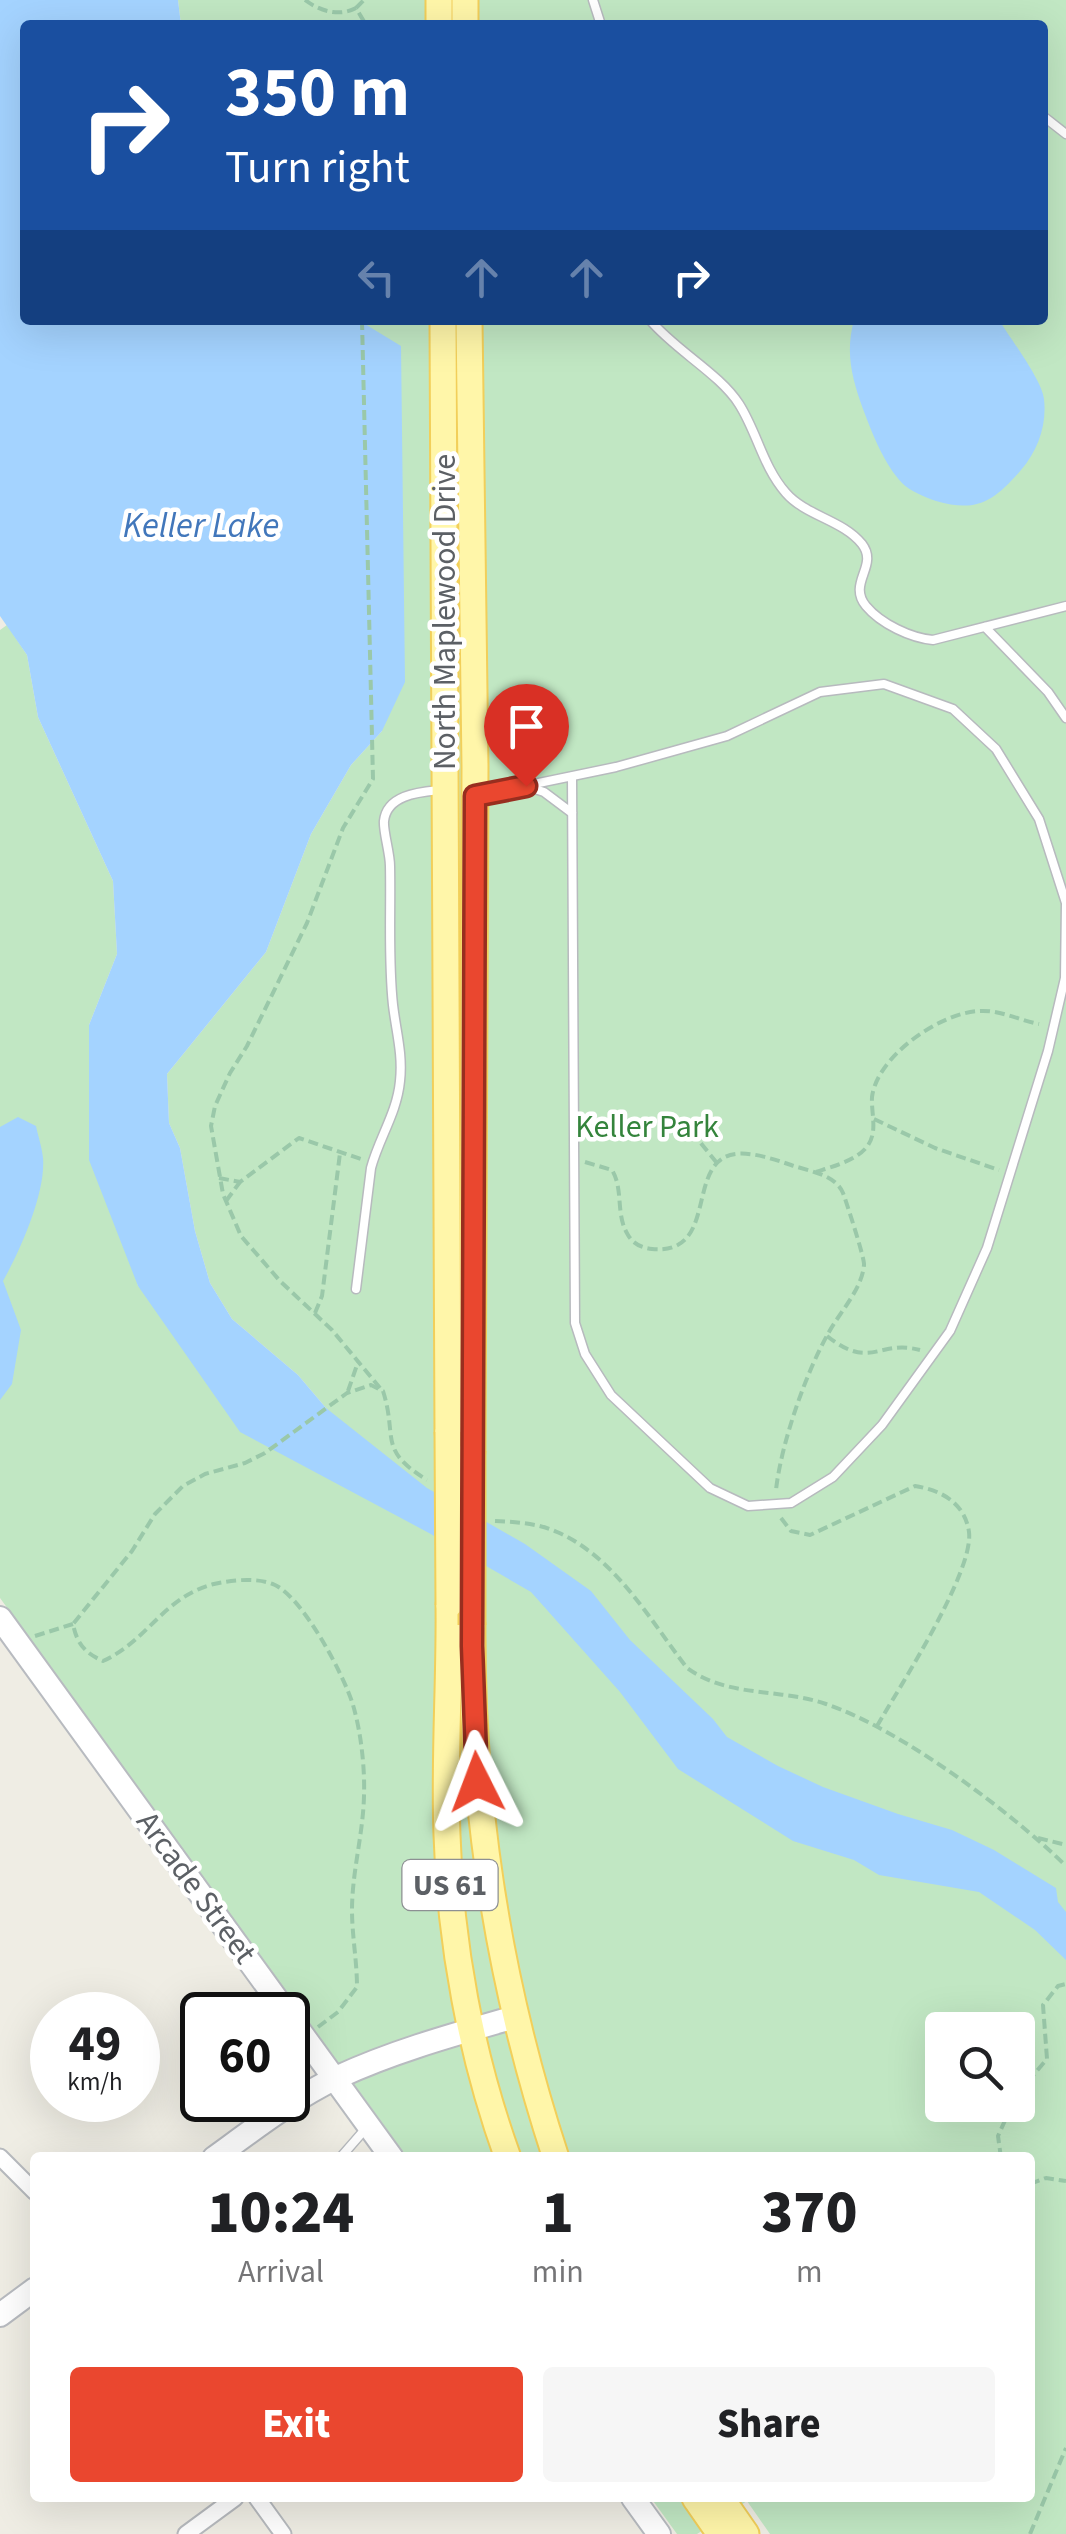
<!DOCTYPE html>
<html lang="en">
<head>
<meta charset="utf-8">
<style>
  :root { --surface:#fff; --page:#f6f6f6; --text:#202124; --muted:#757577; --accent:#ea472f }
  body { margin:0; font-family:"Source Sans 3",sans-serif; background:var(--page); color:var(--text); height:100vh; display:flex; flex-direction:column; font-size:38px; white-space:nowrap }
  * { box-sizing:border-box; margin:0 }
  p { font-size:32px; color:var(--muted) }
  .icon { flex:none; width:55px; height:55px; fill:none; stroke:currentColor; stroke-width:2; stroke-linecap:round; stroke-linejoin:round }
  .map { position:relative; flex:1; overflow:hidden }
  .sheet { position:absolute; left:30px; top:2152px; width:1005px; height:350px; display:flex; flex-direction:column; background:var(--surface); border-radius:10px; box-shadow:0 10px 40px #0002 }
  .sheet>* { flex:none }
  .top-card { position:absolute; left:20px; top:20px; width:1028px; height:305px; border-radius:10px; box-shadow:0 10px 40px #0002; background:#1a4fa0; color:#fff; overflow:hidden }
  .controls { position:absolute; left:925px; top:2012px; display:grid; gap:20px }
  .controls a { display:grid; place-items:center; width:110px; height:110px; border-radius:10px; background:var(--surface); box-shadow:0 10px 40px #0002; font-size:50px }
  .speed { position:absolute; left:30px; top:1992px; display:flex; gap:20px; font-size:50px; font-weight:700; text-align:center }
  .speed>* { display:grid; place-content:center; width:130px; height:130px; border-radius:50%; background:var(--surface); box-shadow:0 10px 40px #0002; line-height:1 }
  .speed small { font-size:25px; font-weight:400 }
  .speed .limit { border:5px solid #111; border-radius:15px; background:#fff; color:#111 }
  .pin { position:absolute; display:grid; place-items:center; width:85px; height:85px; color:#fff; margin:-102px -42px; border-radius:50% 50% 50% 0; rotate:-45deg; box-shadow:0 0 10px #0007 }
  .pin .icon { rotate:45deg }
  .me { position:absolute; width:110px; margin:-55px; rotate:357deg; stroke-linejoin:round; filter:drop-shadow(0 0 8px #0008) }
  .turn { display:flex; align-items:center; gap:35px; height:210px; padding:0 40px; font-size:45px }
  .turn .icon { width:130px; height:130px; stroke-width:2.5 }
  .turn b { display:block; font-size:70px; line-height:85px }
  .lanes { display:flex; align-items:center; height:95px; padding:0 40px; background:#0003; justify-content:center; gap:50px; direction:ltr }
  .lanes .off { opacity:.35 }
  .eta { display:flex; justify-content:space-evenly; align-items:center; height:170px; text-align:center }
  .eta b { font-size:60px; font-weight:800; line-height:70px }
  .action { display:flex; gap:20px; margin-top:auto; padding:20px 40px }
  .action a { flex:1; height:115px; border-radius:10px; background:var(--accent); color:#fff; font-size:40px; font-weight:800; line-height:115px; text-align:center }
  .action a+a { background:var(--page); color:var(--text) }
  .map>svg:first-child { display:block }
  .green { fill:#c1e7c3; fill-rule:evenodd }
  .water { fill:#a4d3ff }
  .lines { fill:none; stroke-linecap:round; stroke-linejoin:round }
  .lane-casing { stroke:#b7babe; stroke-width:11 }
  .street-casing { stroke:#b7babe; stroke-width:19 }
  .secondary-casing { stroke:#b8bbc0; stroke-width:26 }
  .primary-casing { stroke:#f2cf5a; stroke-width:29 }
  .path { stroke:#9ac8a9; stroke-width:4; stroke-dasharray:10 5; stroke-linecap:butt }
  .lane { stroke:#fff; stroke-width:8 }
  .street { stroke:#fff; stroke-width:15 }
  .secondary { stroke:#fff; stroke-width:22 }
  .primary { stroke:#fff6a9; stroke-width:25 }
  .primary-bridge-casing { stroke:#f2cf5a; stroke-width:29; stroke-linecap:butt }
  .primary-bridge { stroke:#fff6a9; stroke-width:25 }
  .route-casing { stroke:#982e1f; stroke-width:25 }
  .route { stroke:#ea472f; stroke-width:18 }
  .labels { text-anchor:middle; stroke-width:9; stroke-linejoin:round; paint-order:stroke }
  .shield { fill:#fff; stroke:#8d9093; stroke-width:2.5 }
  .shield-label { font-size:30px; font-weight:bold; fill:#5c6065 }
  .street-label { font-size:32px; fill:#5c6065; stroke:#fff }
  .park-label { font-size:32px; fill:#34843c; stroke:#fff }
  .water-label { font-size:35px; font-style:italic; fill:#4277bb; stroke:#fff }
</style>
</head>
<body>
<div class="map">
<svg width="1066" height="2534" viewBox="0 0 1066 2534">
  <rect width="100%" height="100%" fill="#efede4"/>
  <!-- green -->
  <path class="green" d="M178,0H1066V2534H770L747,2501L697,2534H677L651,2498H1030V2158L407,2157L0,1598V630L7,625L27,655L38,717L113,881L117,954L89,1025L138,1286L326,1408L298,1375L232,1319L210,1283L195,1231L180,1148L169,1123L167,1074L266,952L311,834L351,765L382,731L331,321L326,320H1042V25H181ZM942,2030H1018V2105H942Z"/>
  <!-- water -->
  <g class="water">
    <polygon points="0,0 178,0 181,25 25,25 25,320 360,321 401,346 405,682 382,731 351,765 311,834 266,952 167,1074 169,1123 180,1148 195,1231 210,1283 232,1319 298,1375 326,1408 427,1488 525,1544 591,1591 630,1640 713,1719 727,1737 778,1766 823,1787 898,1814 952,1830 994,1850 1056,1888 1058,1902 1066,1912 1066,1960 1035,1930 979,1892 879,1875 854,1860 793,1841 678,1769 620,1692 531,1592 429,1533 240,1432 138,1286 89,1160 89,1025 117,954 113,881 38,717 27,655 0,616"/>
    <path d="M854,320H999C1010,338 1042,380 1044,399C1047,425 1038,450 1021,470C994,501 977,513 936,501C925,497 910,491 902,483C884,464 872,433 863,409C852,378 845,353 854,320Z"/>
    <path d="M18,1117L36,1126C38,1136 42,1147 43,1158C46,1192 20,1251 3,1281L21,1330L12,1384L0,1400V1127Z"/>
  </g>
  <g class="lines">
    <defs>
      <g id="lane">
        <polyline points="593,0 601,25"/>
        <polyline points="1043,116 1066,134"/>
        <path d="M650,320C675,350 720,374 739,404C757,432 763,467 786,493C806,516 843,520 862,544C879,566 847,583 866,606C881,624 911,638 933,640L1066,606"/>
        <polyline points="985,627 1048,692 1066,718"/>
        <polyline points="526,786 544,792 572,813"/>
        <polyline points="481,795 616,767 727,736 820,692 884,684 953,709 996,749 1039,819 1066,903 1065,978 1048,1051 987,1248 950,1331 882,1425 833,1477 791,1503 748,1506 710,1488 611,1395 585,1354 575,1323 572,776"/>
        <path d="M356,1289L371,1168C379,1138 397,1113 400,1081C403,1054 396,1031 393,1005C388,959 391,912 390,866C390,853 383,831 384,821C387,794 421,792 440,790"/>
        <polyline points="340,2158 367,2127"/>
      </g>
      <g id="street">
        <polyline points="0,2157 35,2192"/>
        <polyline points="257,2498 283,2534"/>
        <polyline points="186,2534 235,2498"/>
      </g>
      <g id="secondary">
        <polyline points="0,1618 392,2158"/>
        <path d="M214,2158C254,2129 294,2098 338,2077C394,2051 456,2034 515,2017"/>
        <polyline points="0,2315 35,2289"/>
        <polyline points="633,2498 659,2534"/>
      </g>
      <g id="primary">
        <polyline points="439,0 439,25"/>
        <polyline points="465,0 465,25"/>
        <polyline points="443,320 448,1432"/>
        <polyline points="469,320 475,767 472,1451"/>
        <path d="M449,1605C450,1682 444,1759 447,1835C450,1943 471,2056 508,2158"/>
        <path d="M472,1625C471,1807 499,1985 556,2158"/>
        <polyline points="695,2498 720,2534"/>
        <polyline points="721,2498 746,2534"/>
      </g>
    </defs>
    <!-- lane casing -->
    <use href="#lane" class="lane-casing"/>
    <!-- street casing -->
    <use href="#street" class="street-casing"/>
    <!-- secondary casing -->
    <use href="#secondary" class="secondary-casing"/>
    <!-- primary casing -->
    <use href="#primary" class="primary-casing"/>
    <!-- path -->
    <g class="path">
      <path d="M305,0C320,11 339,17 356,8L366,25"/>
      <polyline points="356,8 364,0"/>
      <polyline points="362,320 373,779 343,828 307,923 247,1046 230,1073 215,1106 211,1126 223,1194 241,1236 280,1281 332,1330 380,1388"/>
      <polyline points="874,1119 935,1148 999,1170"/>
      <polyline points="682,1120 717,1163"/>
      <path d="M585,1162L612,1170C624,1190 615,1214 628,1235C633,1244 642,1248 652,1249C715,1255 689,1175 725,1157C743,1148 773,1159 791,1165C808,1171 835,1174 843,1193C846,1201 865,1259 864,1265C862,1289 840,1312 829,1332C806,1372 781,1444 776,1490"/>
      <path d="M816,1172C831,1167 854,1161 865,1149C879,1134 871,1115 872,1097C877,1056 941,1012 980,1011C1000,1010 1019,1020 1039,1024"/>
      <polyline points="219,1178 240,1182 299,1138 361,1159"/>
      <polyline points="226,1201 240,1182"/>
      <polyline points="315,1313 322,1296 340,1153"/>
      <path d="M827,1336C871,1371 878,1339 920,1350"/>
      <polyline points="348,1391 358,1362"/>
      <path d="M781,1518L791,1531L810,1535L915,1486C941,1490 965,1503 969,1532C974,1572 899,1688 877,1726"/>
      <path d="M495,1521C516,1522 537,1523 557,1532C615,1557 650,1620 687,1668C728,1698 780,1688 826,1704C900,1729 1010,1811 1066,1866"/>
      <polyline points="35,1636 73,1624"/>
      <polyline points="1038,1838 1066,1845"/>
      <path d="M318,2027L338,2012L357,1987C357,1961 352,1936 352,1910C352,1872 363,1835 364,1796C365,1768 361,1732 353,1705C344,1675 303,1598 275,1585C258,1577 231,1580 214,1584C163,1597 149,1640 103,1661C85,1653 77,1644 73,1624L132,1551L155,1514L183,1486L205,1474L245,1463L265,1453L347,1393L371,1385L383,1391C398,1438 377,1449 427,1480"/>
      <polyline points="1018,2093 1047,2059 1043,2005 1058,1986 1066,1984"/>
      <polyline points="1001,2158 998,2136 1012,2105"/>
      <polyline points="1030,2184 1046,2178 1066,2181"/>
      <polyline points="1030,2534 1066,2448"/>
    </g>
    <!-- lane -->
    <use href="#lane" class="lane"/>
    <!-- street -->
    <use href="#street" class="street"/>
    <!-- secondary -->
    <use href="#secondary" class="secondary"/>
    <!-- primary -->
    <use href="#primary" class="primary"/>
    <defs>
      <g id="primary-bridge">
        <polyline points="448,1432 449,1605"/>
        <polyline points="472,1625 472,1451"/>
      </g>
    </defs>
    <!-- primary-bridge casing -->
    <use href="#primary-bridge" class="primary-bridge-casing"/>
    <!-- primary-bridge -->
    <use href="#primary-bridge" class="primary-bridge"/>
  </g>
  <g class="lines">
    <defs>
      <polyline id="route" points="477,1782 472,1646 475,796 526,786"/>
    </defs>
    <!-- route casing -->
    <use href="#route" class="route-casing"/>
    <!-- route -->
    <use href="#route" class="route"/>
  </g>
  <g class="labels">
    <!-- shield labels -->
    <rect class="shield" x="402.5" y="1860" width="95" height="50" rx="8"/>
    <g class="shield-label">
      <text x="450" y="1895">US 61</text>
    </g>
    <!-- street labels -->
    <g class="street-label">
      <text transform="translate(444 612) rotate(-90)" y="11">North Maplewood Drive</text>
      <text transform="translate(197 1887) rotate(54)" y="11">Arcade Street</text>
    </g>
    <!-- park labels -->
    <g class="park-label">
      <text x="647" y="1137">Keller Park</text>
    </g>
    <!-- water labels -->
    <g class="water-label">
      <text x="201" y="537">Keller Lake</text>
    </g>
  </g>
</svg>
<div class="controls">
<a><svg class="icon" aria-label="search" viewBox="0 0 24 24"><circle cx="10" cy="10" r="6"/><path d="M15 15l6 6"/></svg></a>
</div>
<div class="speed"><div>49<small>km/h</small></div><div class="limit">60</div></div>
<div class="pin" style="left:526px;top:786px;background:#d93025"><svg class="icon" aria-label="arrive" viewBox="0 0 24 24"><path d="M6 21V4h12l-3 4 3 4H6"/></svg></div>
<svg class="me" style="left:477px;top:1782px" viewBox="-20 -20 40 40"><path d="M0-17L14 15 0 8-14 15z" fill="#ea472f" stroke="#fff" stroke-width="4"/></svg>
<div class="top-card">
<div class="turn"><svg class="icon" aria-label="right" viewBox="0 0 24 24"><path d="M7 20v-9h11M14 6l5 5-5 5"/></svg><div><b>350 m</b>Turn right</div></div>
<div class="lanes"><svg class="icon off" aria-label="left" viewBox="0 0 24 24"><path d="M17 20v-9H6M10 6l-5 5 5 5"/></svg><svg class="icon off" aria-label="ahead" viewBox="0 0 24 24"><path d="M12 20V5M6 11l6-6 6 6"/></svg><svg class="icon off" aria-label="ahead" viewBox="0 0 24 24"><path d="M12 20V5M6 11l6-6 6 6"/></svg><svg class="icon" aria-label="right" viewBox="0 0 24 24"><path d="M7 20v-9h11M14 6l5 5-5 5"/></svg></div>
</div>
<section class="sheet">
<div class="eta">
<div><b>10:24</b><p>Arrival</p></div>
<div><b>1</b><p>min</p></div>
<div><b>370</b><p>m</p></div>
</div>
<div class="action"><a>Exit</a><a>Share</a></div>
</section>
</div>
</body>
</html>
